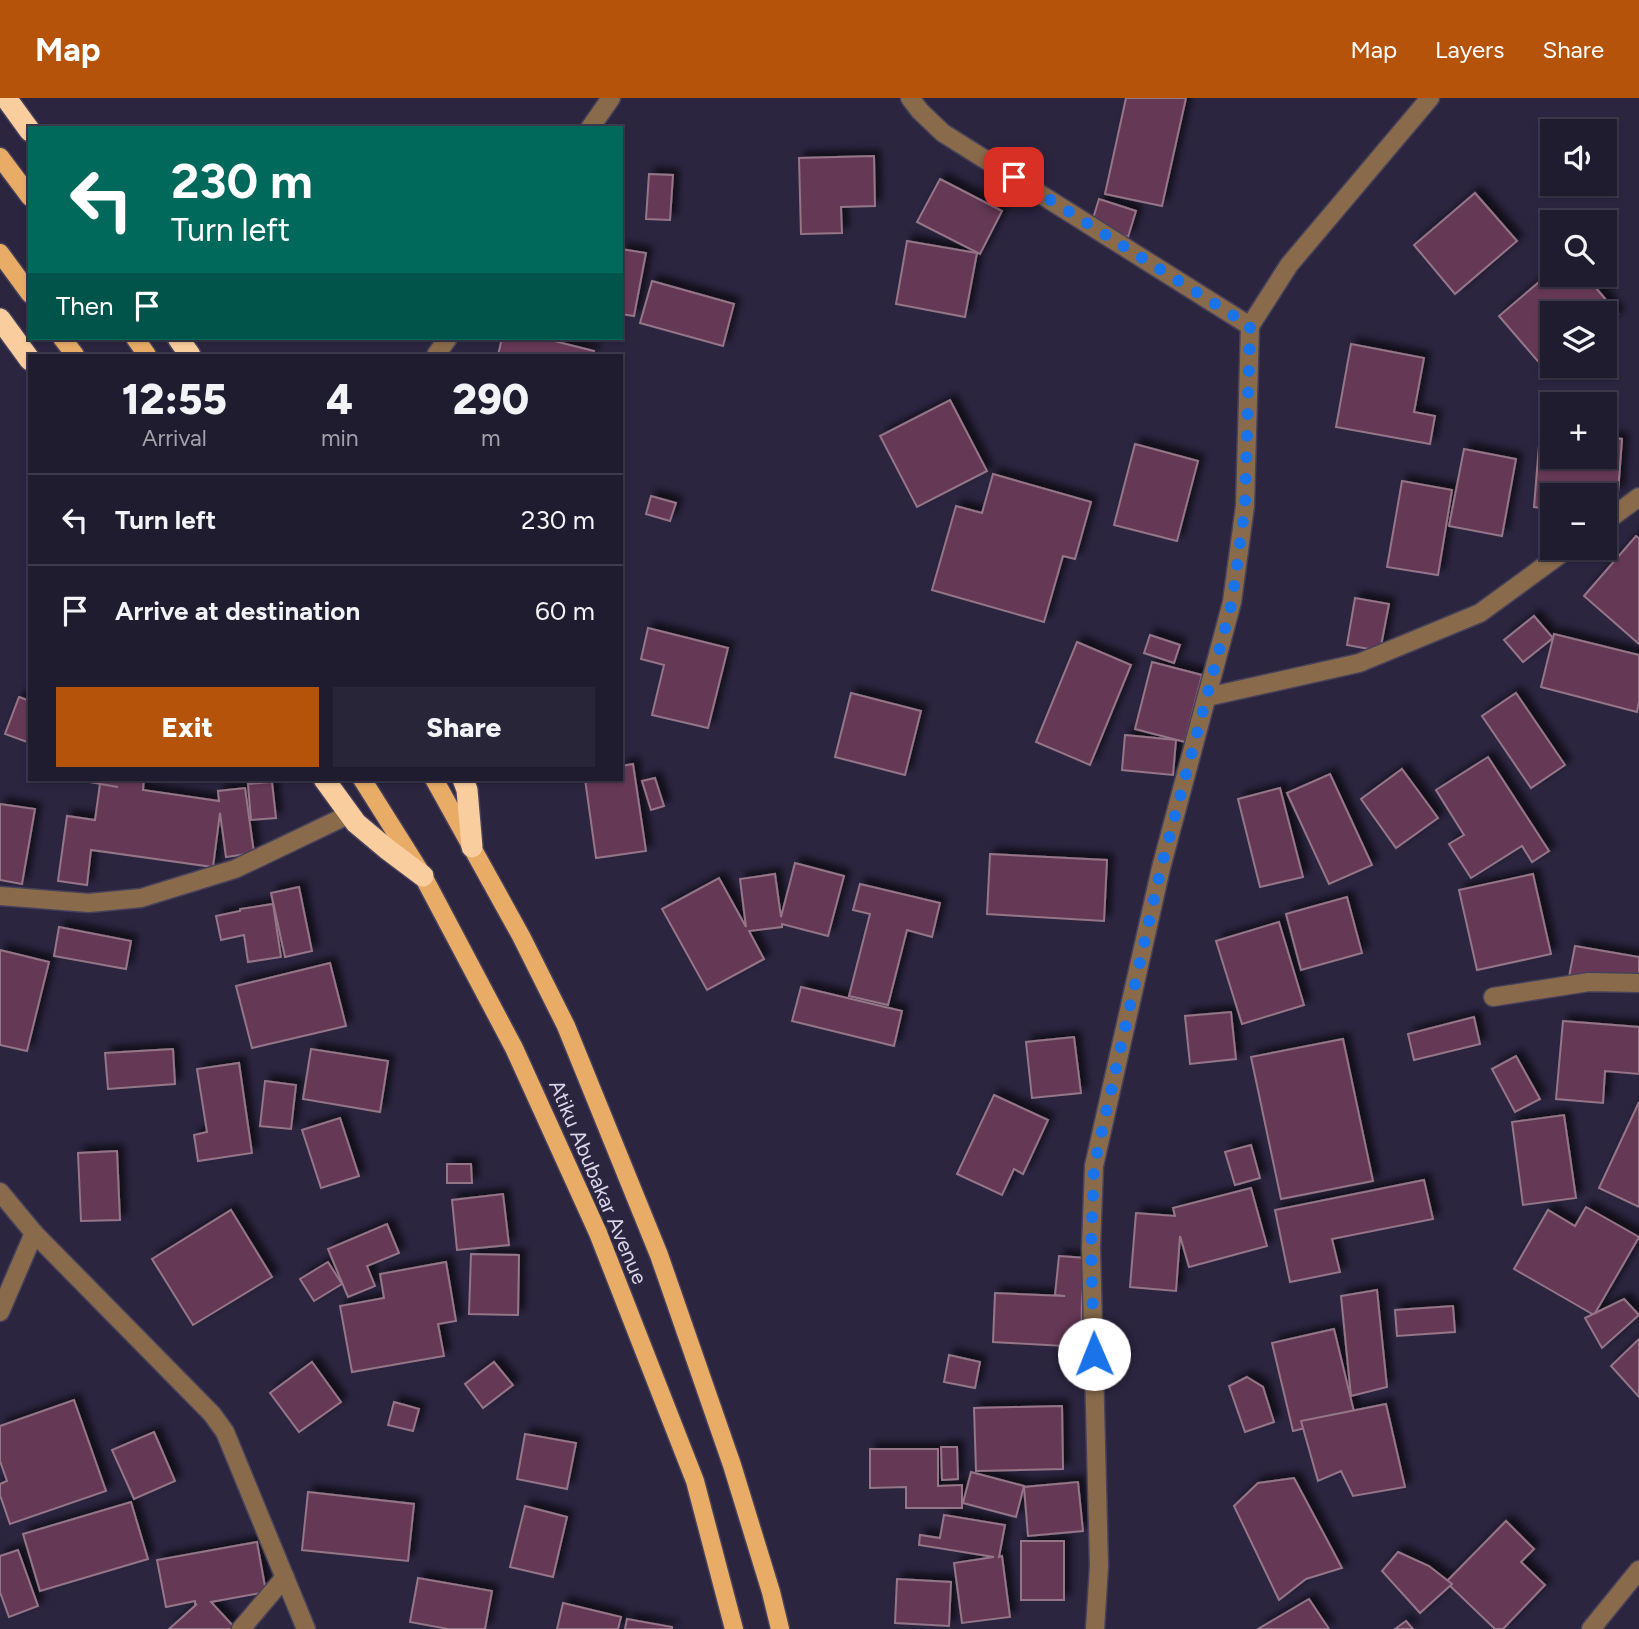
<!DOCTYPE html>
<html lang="en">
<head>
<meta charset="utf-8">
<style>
  :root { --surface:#201c30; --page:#282538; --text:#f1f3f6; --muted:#a2a1ab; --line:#3d3a4c; --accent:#b45309 }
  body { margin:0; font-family:Figtree,sans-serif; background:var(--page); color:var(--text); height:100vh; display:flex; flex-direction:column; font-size:26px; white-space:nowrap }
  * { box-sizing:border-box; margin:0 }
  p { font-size:23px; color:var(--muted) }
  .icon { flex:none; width:38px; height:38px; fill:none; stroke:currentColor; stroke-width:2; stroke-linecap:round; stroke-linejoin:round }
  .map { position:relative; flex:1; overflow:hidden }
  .side { position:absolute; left:28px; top:256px; width:595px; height:427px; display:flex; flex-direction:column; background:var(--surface); border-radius:0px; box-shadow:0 2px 5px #0004,0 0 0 2px var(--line) }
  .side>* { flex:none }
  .guide { position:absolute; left:28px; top:28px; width:595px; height:214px; border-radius:0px; box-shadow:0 2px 5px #0004,0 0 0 2px var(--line); background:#00695c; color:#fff; overflow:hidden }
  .tools { position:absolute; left:1540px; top:21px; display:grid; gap:14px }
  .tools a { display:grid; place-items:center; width:77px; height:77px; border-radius:0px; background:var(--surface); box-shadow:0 2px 5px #0004,0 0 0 2px var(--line); font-size:35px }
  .pin { position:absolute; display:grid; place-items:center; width:60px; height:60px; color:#fff; margin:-30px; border-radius:14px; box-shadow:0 4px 10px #0006 }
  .me { position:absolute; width:77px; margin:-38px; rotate:359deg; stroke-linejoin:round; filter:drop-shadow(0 0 5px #0008) }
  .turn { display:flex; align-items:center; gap:24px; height:147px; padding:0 28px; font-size:32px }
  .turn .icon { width:91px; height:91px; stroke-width:2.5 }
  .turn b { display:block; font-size:49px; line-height:60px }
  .then { display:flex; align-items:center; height:66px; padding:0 28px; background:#0003; gap:14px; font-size:26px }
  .eta { display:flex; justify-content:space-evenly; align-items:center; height:119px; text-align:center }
  .eta b { font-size:42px; font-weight:800; line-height:49px }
  .primary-button { display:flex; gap:14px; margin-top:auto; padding:14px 28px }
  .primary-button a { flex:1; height:80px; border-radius:0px; background:var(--accent); color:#fff; font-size:28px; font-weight:800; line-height:80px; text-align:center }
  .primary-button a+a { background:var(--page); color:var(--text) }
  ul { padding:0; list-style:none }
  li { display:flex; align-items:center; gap:21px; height:91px; padding:0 28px; border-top:2px solid var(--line) }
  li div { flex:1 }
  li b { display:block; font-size:26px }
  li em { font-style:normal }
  header { display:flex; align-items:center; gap:42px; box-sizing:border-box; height:98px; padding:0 35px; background:var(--accent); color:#fff }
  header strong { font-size:33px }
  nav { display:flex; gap:38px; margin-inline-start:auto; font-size:24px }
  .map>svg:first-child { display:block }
  .building { fill:#653954; stroke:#957588; stroke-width:2; filter:url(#shadow) }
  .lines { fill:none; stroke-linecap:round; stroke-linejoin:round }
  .minor-casing { stroke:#47415b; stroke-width:21 }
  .major-casing { stroke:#47415b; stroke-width:21 }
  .highway-casing { stroke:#47415b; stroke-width:24 }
  .minor { stroke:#896b4b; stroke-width:18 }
  .major { stroke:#e9ac66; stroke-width:18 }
  .highway { stroke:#f9cd9d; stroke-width:21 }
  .route { stroke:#1a73e8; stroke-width:12; stroke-dasharray:0 21.6 }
  .labels { text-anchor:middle; stroke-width:7; stroke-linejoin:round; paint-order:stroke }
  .street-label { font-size:21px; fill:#d9d6e8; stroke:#2b2540 }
</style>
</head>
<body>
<header>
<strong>Map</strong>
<nav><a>Map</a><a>Layers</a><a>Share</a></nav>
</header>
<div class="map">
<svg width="1639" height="1531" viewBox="0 0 1639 1531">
  <defs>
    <filter id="shadow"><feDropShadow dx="6" dy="-6" stdDeviation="3.5" flood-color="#0009"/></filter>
  </defs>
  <rect width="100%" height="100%" fill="#2b2540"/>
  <!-- building -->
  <g class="building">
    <polygon points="1126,0 1186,0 1162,108 1105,96"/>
    <polygon points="874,58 875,108 841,109 842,135 801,136 799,60"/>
    <polygon points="649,76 673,77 670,122 646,121"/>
    <polygon points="940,81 1002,113 980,156 917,124"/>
    <polygon points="1475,95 1517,143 1455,196 1414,147"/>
    <polygon points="1099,101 1136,113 1128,139 1091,127"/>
    <polygon points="907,143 977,155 965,219 896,206"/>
    <polygon points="621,151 646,155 634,218 621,216"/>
    <polygon points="1552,173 1552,177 1585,177 1618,216 1605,228 1605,215 1552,215 1552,268 1557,268 1548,275 1499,218"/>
    <polygon points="652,183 734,206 723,248 640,225"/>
    <polygon points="502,240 542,240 594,253 593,257 498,257"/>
    <polygon points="1351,246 1424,260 1414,314 1435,318 1430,346 1336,329"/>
    <polygon points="950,302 987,373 917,409 880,338"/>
    <polygon points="1540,335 1552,336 1552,359 1605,359 1605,339 1622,341 1618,395 1586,392 1585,397 1552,397 1552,411 1534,409"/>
    <polygon points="1135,346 1198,363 1177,443 1114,427"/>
    <polygon points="1464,351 1516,361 1502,438 1449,428"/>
    <polygon points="993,376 1091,404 1075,461 1063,458 1044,524 932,492 956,408 982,415"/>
    <polygon points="1402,383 1452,392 1438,477 1387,469"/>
    <polygon points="651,398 676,405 670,423 646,416"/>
    <polygon points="1636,438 1639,440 1639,546 1584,498"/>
    <polygon points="1355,500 1389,506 1380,553 1347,547"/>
    <polygon points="1534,518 1553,540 1523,564 1504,542"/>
    <polygon points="648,530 728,550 708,630 652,617 664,567 641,561"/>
    <polygon points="1554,536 1639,557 1639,604 1637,614 1541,589"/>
    <polygon points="1150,537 1180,547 1174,565 1144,555"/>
    <polygon points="1077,544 1131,567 1090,667 1036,644"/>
    <polygon points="1152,564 1202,577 1185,644 1135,631"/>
    <polygon points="851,595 921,613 905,677 835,659"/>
    <polygon points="1516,595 1565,667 1531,690 1482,618"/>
    <polygon points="19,599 30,603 30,645 5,636"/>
    <polygon points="1125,637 1176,642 1173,677 1122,672"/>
    <polygon points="1488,659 1549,753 1532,764 1522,748 1471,780 1449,746 1464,737 1436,692"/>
    <polygon points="633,666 646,753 596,760 585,681 621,681 621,668"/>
    <polygon points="1402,671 1438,720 1396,750 1361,701"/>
    <polygon points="1330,676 1372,767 1329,786 1287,695"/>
    <polygon points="655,680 664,708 651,712 642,683"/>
    <polygon points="89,681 144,681 143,692 219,703 218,693 245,690 254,755 226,759 220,715 213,769 91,752 87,787 58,783 67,718 95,722 100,686 118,689 89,684"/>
    <polygon points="272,684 276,720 251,722 248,686"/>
    <polygon points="1280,690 1303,779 1260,789 1238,701"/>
    <polygon points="0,706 35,711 22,786 0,782"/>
    <polygon points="990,756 1107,762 1104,823 987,816"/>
    <polygon points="795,765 844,778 828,838 782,826 782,829 749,833 764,861 707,892 662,811 719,780 746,829 740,781 775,776 781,819"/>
    <polygon points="1533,776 1551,856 1477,872 1459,792"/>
    <polygon points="860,786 940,805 932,839 907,832 888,907 849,898 870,816 853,812"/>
    <polygon points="299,789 312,853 285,859 271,795"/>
    <polygon points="1347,799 1362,855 1301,872 1286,816"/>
    <polygon points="273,806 281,859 248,864 244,837 221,842 216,818 240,813 240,811"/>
    <polygon points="1279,824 1304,907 1242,926 1216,843"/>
    <polygon points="59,829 131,843 126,871 54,858"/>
    <polygon points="1575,848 1639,859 1639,892 1569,879"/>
    <polygon points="0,852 49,864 27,953 0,947"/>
    <polygon points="330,865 346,928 252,950 236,888"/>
    <polygon points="801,889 902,913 894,948 792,923"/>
    <polygon points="1231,914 1236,961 1190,966 1185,918"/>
    <polygon points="1474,919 1480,946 1414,962 1408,936"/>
    <polygon points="1563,923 1639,929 1639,976 1605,973 1603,1005 1556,1001"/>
    <polygon points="1074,939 1081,995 1032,1000 1026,944"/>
    <polygon points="1343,941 1373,1083 1281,1101 1251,959"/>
    <polygon points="173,951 175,986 108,991 105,955"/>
    <polygon points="311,951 388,963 380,1014 303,1001"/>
    <polygon points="1516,958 1540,1001 1515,1014 1492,971"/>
    <polygon points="239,965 252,1055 198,1063 194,1037 207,1034 197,971"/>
    <polygon points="265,983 296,987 291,1031 260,1028"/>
    <polygon points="994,997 1048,1022 1023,1076 1014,1071 1002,1097 957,1076"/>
    <polygon points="1639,1004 1639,1109 1599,1090"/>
    <polygon points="1564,1017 1576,1100 1523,1107 1512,1024"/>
    <polygon points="340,1020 359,1078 321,1090 302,1032"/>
    <polygon points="1251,1047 1260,1080 1235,1087 1225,1054"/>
    <polygon points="117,1053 120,1122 81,1123 78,1055"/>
    <polygon points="447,1066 471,1066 472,1085 447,1085"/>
    <polygon points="1424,1082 1433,1121 1332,1141 1340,1174 1290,1184 1275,1112"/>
    <polygon points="1251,1090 1267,1148 1189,1169 1180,1138 1176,1193 1130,1189 1136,1115 1175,1118 1173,1110"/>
    <polygon points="503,1096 509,1147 457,1152 452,1102"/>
    <polygon points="1586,1109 1639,1139 1594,1217 1514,1171 1548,1112 1575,1128"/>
    <polygon points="231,1112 272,1179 193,1227 152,1161"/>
    <polygon points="387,1126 399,1155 367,1168 375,1188 348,1199 328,1151"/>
    <polygon points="471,1156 519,1157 518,1217 469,1216"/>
    <polygon points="1059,1158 1086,1160 1082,1199 1081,1249 993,1244 995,1195 1065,1198 1055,1197"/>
    <polygon points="328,1164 342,1186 314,1203 300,1181"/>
    <polygon points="446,1164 456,1223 438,1226 444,1258 352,1274 340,1208 384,1200 380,1176"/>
    <polygon points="1377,1192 1387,1289 1351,1298 1341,1198"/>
    <polygon points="1624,1201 1639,1217 1602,1250 1585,1220"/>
    <polygon points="1453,1208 1455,1234 1397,1238 1395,1212"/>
    <polygon points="1334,1231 1355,1318 1293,1333 1272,1245"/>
    <polygon points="1639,1241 1639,1299 1611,1268"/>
    <polygon points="949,1257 980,1264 975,1290 944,1284"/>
    <polygon points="312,1264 341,1304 299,1334 270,1295"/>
    <polygon points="494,1264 513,1287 483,1310 465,1286"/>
    <polygon points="1247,1279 1263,1289 1274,1324 1245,1334 1229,1288"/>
    <polygon points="74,1302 106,1393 10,1426 0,1397 0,1386 7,1383 0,1363 0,1328"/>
    <polygon points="394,1304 419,1311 413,1333 388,1327"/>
    <polygon points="1386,1306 1405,1389 1353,1398 1341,1373 1318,1383 1301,1323"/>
    <polygon points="1062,1308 1063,1371 976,1373 974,1310"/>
    <polygon points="154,1334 175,1383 134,1401 112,1352"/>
    <polygon points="525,1336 576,1345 567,1391 517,1381"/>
    <polygon points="941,1349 957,1349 958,1381 942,1382"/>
    <polygon points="870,1351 938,1351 938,1388 962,1387 962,1410 906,1410 906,1389 870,1390"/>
    <polygon points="971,1374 1024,1388 1016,1419 963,1405"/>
    <polygon points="1294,1380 1342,1470 1306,1481 1279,1502 1234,1408 1258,1385"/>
    <polygon points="1078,1384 1083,1433 1028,1438 1024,1389"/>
    <polygon points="308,1394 414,1406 408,1463 302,1452"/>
    <polygon points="131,1404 148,1461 40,1493 23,1436"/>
    <polygon points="525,1408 567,1419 553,1479 510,1469"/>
    <polygon points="944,1417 1005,1427 999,1459 1002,1458 1010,1519 962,1525 954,1465 994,1459 919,1447 920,1437 940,1440"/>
    <polygon points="1506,1423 1534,1451 1521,1464 1545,1487 1503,1531 1495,1531 1446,1484"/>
    <rect x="1021" y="1443" width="43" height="59"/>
    <polygon points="257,1444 266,1494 211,1504 236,1531 169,1531 197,1506 195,1507 195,1503 166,1509 157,1462"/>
    <polygon points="18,1452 38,1508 9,1519 0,1494 0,1458"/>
    <polygon points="1398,1454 1429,1468 1452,1486 1420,1515 1382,1473"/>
    <polygon points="418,1480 492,1493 485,1531 448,1531 410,1524"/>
    <polygon points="897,1481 951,1484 949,1528 895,1525"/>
    <polygon points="1309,1501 1329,1531 1258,1531"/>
    <polygon points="563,1505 621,1519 618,1531 557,1531"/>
    <polygon points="627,1521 672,1529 672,1531 625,1531"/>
    <polygon points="1406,1523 1413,1531 1395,1531"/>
  </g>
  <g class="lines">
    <defs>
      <g id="minor">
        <polyline points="910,0 920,13 943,35 1250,228"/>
        <polyline points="590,30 611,0"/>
        <polyline points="436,257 448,240"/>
        <polyline points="1605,424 1639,399"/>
        <polyline points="1207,599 1359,565 1480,515 1569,450"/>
        <polyline points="0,798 89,805 141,800 235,771 350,716"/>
        <polyline points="1493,899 1589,884 1639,885"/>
        <polyline points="0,1094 34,1135 212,1316 225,1334 306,1531"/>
        <polyline points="0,1214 34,1135"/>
        <polyline points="241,1531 285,1479"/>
        <polyline points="1095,1531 1099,1468 1091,1150 1094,1068 1161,770 1232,504 1245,408 1250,228 1289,167 1430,0"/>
        <polyline points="1591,1531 1639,1472"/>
      </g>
      <g id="major">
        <polyline points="0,59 30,99"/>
        <polyline points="0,155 30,196"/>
        <polyline points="62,240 75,257"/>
        <polyline points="135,240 147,257"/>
        <polyline points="362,681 423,778 514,950 598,1135 695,1383 734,1531"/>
        <polyline points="434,681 521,838 566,928 659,1157 732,1367 771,1494 780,1531"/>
      </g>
      <g id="highway">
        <polyline points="6,0 30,33"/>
        <polyline points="0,221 30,262"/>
        <polyline points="178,240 190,257"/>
        <polyline points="324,681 356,725 387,751 423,778"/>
        <polyline points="463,681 467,692 472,749"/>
      </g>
    </defs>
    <!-- minor casing -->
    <use href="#minor" class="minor-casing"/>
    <!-- major casing -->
    <use href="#major" class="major-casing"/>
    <!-- highway casing -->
    <use href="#highway" class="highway-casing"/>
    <!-- minor -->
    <use href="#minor" class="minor"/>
    <!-- major -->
    <use href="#major" class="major"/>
    <!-- highway -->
    <use href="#highway" class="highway"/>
  </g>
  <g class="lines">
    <!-- route -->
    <polyline class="route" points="1014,79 1250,228 1245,408 1232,504 1161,770 1094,1068 1091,1150 1094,1256"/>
  </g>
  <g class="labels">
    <!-- street labels -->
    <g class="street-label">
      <text transform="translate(598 1084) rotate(67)" y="7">Atiku Abubakar Avenue</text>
    </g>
  </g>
</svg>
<div class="tools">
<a><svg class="icon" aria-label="sound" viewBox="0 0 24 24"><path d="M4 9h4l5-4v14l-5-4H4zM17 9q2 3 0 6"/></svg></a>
<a><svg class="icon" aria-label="search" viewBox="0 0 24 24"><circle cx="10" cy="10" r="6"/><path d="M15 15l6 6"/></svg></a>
<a><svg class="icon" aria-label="layers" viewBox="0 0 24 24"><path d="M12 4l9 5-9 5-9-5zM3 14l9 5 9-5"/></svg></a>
<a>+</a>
<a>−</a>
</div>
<div class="pin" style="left:1014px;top:79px;background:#d93025"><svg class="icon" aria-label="arrive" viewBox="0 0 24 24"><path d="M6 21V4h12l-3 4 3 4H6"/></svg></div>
<svg class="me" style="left:1094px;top:1256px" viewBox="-20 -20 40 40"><circle r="19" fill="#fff"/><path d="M0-13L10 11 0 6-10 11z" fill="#1a73e8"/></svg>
<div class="guide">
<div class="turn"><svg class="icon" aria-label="left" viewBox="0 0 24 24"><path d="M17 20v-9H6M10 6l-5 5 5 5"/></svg><div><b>230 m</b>Turn left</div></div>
<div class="then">Then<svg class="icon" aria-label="arrive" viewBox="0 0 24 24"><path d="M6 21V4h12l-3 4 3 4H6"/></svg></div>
</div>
<section class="side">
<div class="eta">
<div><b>12:55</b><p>Arrival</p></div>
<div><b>4</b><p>min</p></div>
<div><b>290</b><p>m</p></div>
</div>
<ul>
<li><svg class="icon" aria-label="left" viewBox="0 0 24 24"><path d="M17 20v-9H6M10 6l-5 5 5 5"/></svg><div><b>Turn left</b></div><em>230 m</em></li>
<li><svg class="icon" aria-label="arrive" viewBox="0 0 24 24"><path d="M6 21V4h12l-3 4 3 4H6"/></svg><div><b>Arrive at destination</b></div><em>60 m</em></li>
</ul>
<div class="primary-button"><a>Exit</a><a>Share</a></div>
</section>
</div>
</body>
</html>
